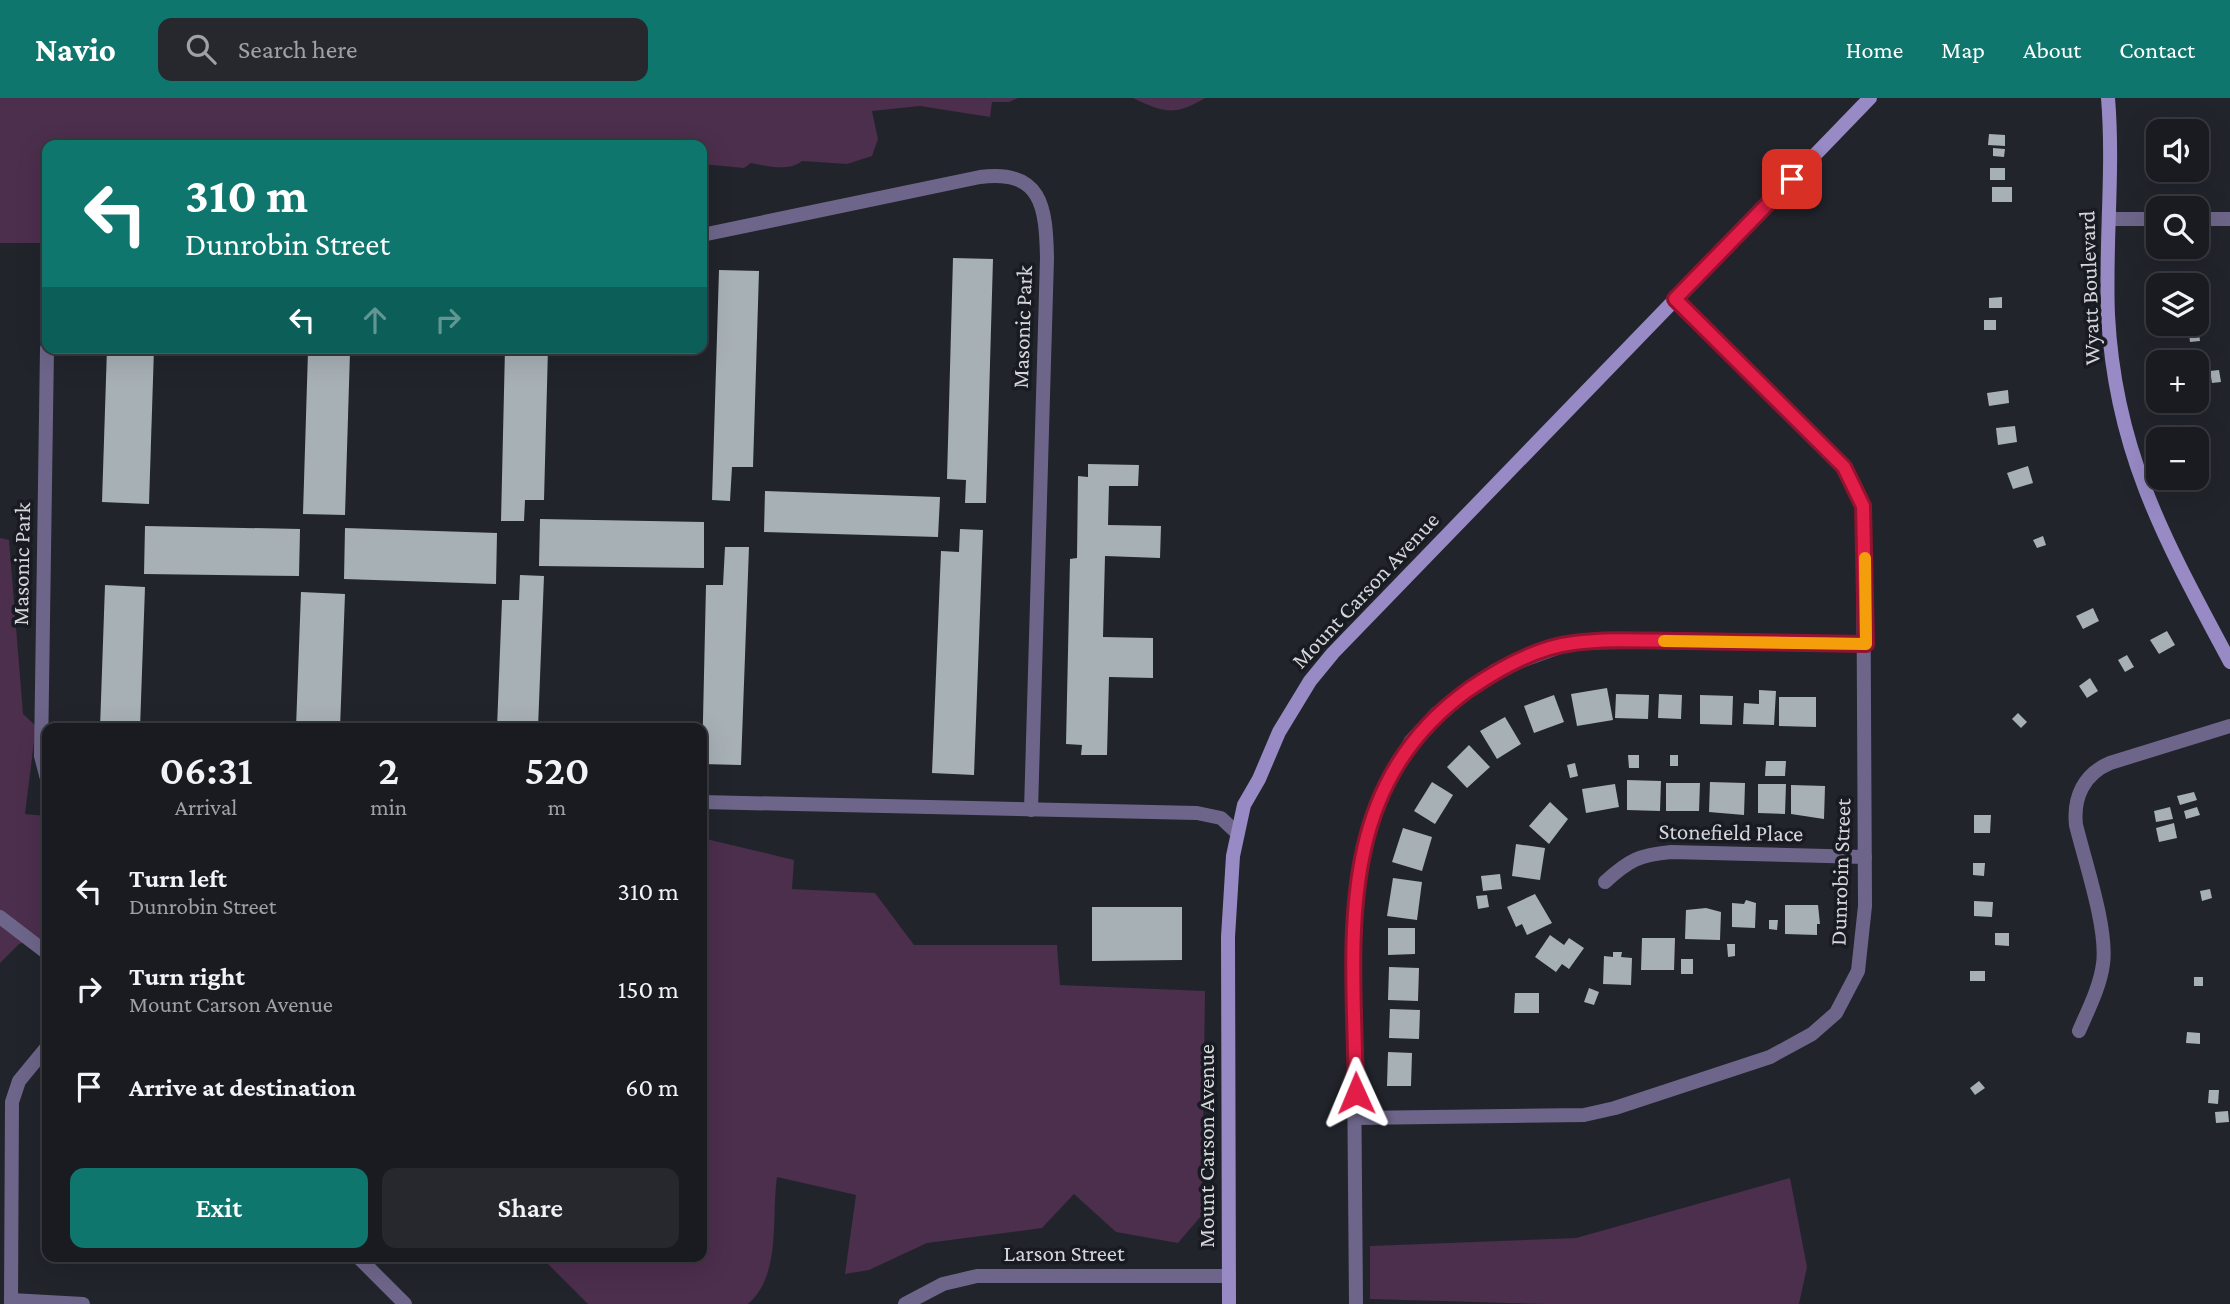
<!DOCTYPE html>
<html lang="en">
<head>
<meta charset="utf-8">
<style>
  :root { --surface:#191b20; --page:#26282d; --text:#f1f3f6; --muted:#9fa1a5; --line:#37393e; --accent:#0f766e }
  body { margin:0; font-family:"Crimson Pro",serif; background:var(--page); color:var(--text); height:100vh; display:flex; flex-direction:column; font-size:26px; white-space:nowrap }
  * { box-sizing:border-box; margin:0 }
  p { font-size:23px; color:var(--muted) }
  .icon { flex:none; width:38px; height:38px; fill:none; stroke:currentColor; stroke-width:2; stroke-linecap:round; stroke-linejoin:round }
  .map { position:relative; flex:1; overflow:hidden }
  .side { position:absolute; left:42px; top:625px; width:665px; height:539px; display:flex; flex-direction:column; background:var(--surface); border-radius:14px; box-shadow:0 7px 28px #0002,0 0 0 2px var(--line) }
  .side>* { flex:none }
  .top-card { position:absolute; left:42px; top:42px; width:665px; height:214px; border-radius:14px; box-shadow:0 7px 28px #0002,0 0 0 2px var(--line); background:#0f766e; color:#fff; overflow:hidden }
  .controls { position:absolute; left:2146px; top:21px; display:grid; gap:14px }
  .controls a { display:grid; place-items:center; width:63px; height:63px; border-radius:14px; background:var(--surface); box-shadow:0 7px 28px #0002,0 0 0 2px var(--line); font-size:35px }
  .pin { position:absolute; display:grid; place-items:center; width:60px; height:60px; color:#fff; margin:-30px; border-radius:14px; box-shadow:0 4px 10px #0006 }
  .me { position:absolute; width:77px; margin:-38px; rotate:359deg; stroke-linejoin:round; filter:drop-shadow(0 0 5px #0008) }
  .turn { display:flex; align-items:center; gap:24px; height:147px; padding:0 28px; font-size:32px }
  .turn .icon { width:91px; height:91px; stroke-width:2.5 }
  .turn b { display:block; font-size:49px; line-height:60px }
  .lanes { display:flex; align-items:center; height:66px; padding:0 28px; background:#0003; justify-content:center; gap:35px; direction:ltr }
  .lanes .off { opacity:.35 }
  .eta { display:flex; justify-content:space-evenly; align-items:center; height:119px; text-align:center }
  .eta b { font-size:42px; font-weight:600; line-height:49px }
  .action { display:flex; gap:14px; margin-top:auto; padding:14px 28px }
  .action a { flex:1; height:80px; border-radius:14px; background:var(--accent); color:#fff; font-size:28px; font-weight:600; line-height:80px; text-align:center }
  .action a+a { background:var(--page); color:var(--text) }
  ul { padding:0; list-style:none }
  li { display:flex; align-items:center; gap:21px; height:98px; padding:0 28px }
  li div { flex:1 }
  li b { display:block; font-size:26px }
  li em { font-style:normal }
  header { display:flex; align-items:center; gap:42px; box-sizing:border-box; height:98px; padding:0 35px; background:var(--accent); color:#fff }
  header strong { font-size:33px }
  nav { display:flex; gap:38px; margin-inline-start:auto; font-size:24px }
  .search { width:490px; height:63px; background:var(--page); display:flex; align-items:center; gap:18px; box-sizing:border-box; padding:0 24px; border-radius:14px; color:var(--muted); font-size:26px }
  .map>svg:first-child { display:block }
  .green { fill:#4c2e4d }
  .building { fill:#a7b0b5 }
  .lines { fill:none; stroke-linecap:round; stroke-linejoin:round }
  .street { stroke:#6e668a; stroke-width:14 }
  .secondary { stroke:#988ac5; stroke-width:14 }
  .route-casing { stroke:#92132f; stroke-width:18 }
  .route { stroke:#e11d48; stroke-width:12 }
  .slow { stroke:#f59e0b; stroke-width:12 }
  .labels { text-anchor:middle; stroke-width:7; stroke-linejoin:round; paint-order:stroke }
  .street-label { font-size:23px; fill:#d4d6da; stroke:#181b21 }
</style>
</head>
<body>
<header>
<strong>Navio</strong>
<div class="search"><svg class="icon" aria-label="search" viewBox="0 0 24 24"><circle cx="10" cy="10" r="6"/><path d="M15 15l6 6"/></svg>Search here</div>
<nav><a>Home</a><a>Map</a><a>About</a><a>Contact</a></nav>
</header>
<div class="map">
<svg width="2230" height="1206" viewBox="0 0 2230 1206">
  <rect width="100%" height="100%" fill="#21242b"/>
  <!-- green -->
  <g class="green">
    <path d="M0,0H1018L1009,4H992L990,19L920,8L872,13L878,41L872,58L847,66L802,63C789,74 767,68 751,65L744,70L702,66V47H47V145H0Z"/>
    <path d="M1133,0H1205C1175,18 1164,15 1133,0Z"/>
    <polygon points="0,440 9,442 23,616 36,628 25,716 47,718 47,838 19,846 0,865"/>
    <path d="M702,740L794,762L792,791L875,795L914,847H1057L1060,887L1205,893L1202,1117L1178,1145L1116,1134L1074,1096L1042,1130L927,1145L869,1172L845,1176L856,1097L777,1079C771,1120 782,1176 748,1206H588L541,1159L702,1158Z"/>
    <polygon points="1790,1080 1807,1169 1799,1206 1546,1206 1370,1201 1370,1148 1576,1140"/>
  </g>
  <!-- building -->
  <g class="building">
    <polygon points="1989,36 2005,37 2005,48 1988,47"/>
    <polygon points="1993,50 2005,51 2004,59 1993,58"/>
    <rect x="1990" y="70" width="15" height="12"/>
    <rect x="1992" y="89" width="20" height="15"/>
    <polygon points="953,160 993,161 986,405 965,405 966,382 947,381"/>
    <polygon points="719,172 759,173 753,369 732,369 730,403 712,402"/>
    <polygon points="2002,199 2002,210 1989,210 1989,200"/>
    <rect x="1984" y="222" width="12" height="10"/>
    <polygon points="2199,235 2200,243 2190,244 2189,236"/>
    <polygon points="107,250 154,250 149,406 102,404"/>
    <polygon points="505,250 548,250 544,402 525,402 524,423 501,423"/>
    <polygon points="308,253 350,254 345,417 303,416"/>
    <polygon points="2219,272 2221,284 2212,285 2210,273"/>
    <polygon points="2008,292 2009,305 1989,308 1987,295"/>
    <polygon points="2015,328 2017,344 1998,347 1996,330"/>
    <polygon points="1088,366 1139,367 1138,388 1109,388 1108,427 1161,428 1160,460 1105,458 1103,539 1153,540 1153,580 1109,579 1107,657 1081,657 1082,647 1066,646 1070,461 1077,460 1078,378 1088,379"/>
    <polygon points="2028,368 2033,385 2013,391 2007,375"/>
    <polygon points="765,393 940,399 938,439 764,434"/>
    <polygon points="540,421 704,424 704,470 539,468"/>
    <polygon points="145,428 300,431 299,478 144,476"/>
    <polygon points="345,430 497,435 496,486 344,481"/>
    <polygon points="960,431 983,432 974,677 932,675 941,453 959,454"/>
    <polygon points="2043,438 2046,447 2037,450 2033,442"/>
    <polygon points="725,449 749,449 741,667 702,666 706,487 723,487"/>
    <polygon points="520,477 544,478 538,630 497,630 502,502 519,502"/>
    <polygon points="105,487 145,489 140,630 100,630"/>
    <polygon points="301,494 345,496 340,630 296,630"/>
    <polygon points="2093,510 2099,523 2083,531 2076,518"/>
    <polygon points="2167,533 2175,547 2159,556 2150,542"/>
    <polygon points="2127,557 2134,569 2125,574 2118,562"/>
    <polygon points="2090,580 2098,593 2087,600 2079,588"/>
    <polygon points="1607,590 1613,622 1577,628 1571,596"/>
    <polygon points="1759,592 1776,593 1774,627 1743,626 1744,605 1759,606"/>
    <polygon points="1616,596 1649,597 1648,621 1615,620"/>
    <polygon points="1659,596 1682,597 1681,621 1658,620"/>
    <polygon points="1554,597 1564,624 1534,635 1524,608"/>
    <polygon points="1700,597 1733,598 1732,627 1700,626"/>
    <polygon points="1779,599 1816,599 1816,629 1779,628"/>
    <polygon points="2018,615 2027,624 2021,630 2012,621"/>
    <polygon points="1505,619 1521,646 1497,661 1480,633"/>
    <polygon points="1469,647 1490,669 1467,690 1447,669"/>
    <polygon points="1628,657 1639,657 1639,670 1629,670"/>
    <rect x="1670" y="657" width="8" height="11"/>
    <polygon points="1766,663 1786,663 1785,678 1765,678"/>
    <polygon points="1575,665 1578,678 1570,680 1567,667"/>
    <polygon points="1627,682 1661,683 1660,713 1627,712"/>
    <polygon points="1432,684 1453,697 1435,726 1414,713"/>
    <polygon points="1710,684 1745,685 1744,717 1709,714"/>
    <polygon points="1666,685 1700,685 1699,713 1666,713"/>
    <polygon points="1615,686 1619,709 1586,715 1582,691"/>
    <polygon points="1758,686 1786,686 1785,716 1758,715"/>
    <polygon points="1791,687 1825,688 1824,721 1791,716"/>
    <polygon points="2194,694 2197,702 2180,707 2177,698"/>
    <polygon points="1550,704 1568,721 1549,746 1529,728"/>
    <polygon points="2170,709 2173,721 2156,724 2154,713"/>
    <polygon points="2197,709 2200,717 2186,721 2184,713"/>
    <polygon points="1974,717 1991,717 1990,735 1974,735"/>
    <polygon points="2174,725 2177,740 2159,744 2156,730"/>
    <polygon points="1403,730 1432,739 1422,773 1392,764"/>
    <polygon points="1516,746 1545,750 1540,782 1512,778"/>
    <polygon points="1973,765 1985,765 1984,778 1973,777"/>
    <polygon points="1500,776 1502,791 1483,793 1481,778"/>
    <polygon points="1393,780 1422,784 1417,822 1387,818"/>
    <polygon points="2210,791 2212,800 2202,803 2200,793"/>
    <polygon points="1535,796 1552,825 1527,837 1522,826 1516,829 1507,809"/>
    <polygon points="1487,797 1489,809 1478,811 1476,798"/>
    <polygon points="1746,802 1756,805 1755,830 1732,829 1732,805 1744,806"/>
    <polygon points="1974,803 1993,804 1992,819 1974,818"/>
    <polygon points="1785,807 1818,807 1820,826 1817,826 1817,837 1785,836"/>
    <polygon points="1092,809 1182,809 1182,862 1092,863"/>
    <polygon points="1706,810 1721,814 1720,842 1685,841 1686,812"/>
    <polygon points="1769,822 1778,822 1777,832 1769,831"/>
    <polygon points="1388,830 1415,830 1415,856 1388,857"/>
    <polygon points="1995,835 2009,835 2009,848 1995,847"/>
    <polygon points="1550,837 1564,847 1569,840 1584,850 1569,871 1562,866 1556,874 1535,859"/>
    <polygon points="1642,840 1675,840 1674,872 1641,872"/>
    <polygon points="1727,846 1735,846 1735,858 1728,859"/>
    <polygon points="1613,854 1622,854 1621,859 1632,860 1631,887 1603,886 1604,858 1613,859"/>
    <rect x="1681" y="861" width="12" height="15"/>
    <polygon points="1389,869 1419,870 1418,903 1388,902"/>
    <rect x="1970" y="873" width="15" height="10"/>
    <rect x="2194" y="879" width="9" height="9"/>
    <polygon points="1589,890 1599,894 1594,907 1584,904"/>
    <polygon points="1515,895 1539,895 1539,915 1514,915"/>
    <polygon points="1390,911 1420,912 1419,941 1389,940"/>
    <polygon points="2187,934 2200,935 2200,946 2186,945"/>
    <polygon points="1388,954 1412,955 1411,988 1387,988"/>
    <polygon points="1979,983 1985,990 1975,997 1970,990"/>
    <polygon points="2209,992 2219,992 2218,1006 2208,1005"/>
    <polygon points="2228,1013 2229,1024 2216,1025 2215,1014"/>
  </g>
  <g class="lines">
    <!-- street -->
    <g class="street">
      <polyline points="2109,121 2158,121"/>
      <polyline points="2196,121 2230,121"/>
      <path d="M702,137L980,79C1042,71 1046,109 1047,160L1031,712"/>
      <polyline points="47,681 41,658 47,250"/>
      <polyline points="702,704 1197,715 1221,720 1237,735"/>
      <path d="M1605,784C1629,762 1639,757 1671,754L1865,759"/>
      <polyline points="0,819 47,855"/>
      <path d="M2079,933C2088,912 2100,889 2103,866C2108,831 2085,764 2076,727C2073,699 2084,676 2110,665L2230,628"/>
      <polyline points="1356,1020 1584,1017 1615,1010 1770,959 1812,936 1836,915 1858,873 1865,808 1863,408 1844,369 1675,201"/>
      <polyline points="357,1158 405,1206"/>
      <polyline points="11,1202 83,1206"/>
      <polyline points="11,1206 12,1004 19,983 47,949"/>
      <polyline points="905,1206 943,1186 977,1178 1229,1178"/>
      <polyline points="1356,1206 1353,843 1359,769 1379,700 1411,643 1436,616 1496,572 1571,545 1613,543 1865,546"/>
    </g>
    <!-- secondary -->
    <g class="secondary">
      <path d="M2108,0C2114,72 2105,145 2108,217C2115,355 2167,446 2230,564"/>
      <polyline points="1229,1206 1228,839 1233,758 1244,707 1259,681 1279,634 1310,583 1333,555 1870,0"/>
    </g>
  </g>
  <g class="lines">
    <defs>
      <path id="route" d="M1356,995C1354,845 1330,692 1468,592C1497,572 1538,549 1574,545C1610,540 1648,543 1685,543C1745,544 1805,545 1866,546L1863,408L1844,369L1828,353L1675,201L1792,81"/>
    </defs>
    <!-- route casing -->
    <use href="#route" class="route-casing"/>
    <!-- route -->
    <use href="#route" class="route"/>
    <!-- slow -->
    <polyline class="slow" points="1664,543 1866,546 1865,460"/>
  </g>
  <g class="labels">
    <!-- street labels -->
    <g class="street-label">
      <text transform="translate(2089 190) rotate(-92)" y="8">Wyatt Boulevard</text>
      <text transform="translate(1022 229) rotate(-88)" y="8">Masonic Park</text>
      <text transform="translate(21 466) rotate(-89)" y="8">Masonic Park</text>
      <text transform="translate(1365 492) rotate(-47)" y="8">Mount Carson Avenue</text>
      <text transform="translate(1731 734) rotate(1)" y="8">Stonefield Place</text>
      <text transform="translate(1840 774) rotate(-88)" y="8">Dunrobin Street</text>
      <text transform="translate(1206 1048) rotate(-90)" y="8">Mount Carson Avenue</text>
      <text x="1064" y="1163">Larson Street</text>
    </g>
  </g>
</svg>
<div class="controls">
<a><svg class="icon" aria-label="sound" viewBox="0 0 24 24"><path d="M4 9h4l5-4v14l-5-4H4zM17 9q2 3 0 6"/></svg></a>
<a><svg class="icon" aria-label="search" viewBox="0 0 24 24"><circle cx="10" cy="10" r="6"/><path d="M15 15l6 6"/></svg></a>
<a><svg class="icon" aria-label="layers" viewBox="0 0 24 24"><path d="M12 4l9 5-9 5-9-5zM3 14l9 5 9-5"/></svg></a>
<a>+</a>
<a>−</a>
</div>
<div class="pin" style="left:1792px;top:81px;background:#d93025"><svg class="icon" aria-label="arrive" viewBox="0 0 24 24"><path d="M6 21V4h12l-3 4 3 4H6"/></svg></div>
<svg class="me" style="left:1356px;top:995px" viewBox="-20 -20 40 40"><path d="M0-17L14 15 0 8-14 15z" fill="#e11d48" stroke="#fff" stroke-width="4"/></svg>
<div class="top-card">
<div class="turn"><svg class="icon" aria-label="left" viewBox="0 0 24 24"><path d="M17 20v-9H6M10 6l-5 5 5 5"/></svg><div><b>310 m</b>Dunrobin Street</div></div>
<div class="lanes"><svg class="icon" aria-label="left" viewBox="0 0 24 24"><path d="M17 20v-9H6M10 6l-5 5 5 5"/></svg><svg class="icon off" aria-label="ahead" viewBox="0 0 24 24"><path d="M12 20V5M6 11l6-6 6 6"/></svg><svg class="icon off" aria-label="right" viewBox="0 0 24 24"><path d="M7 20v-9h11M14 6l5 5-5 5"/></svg></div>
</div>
<section class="side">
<div class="eta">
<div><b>06:31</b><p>Arrival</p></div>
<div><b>2</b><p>min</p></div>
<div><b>520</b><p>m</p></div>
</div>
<ul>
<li><svg class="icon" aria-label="left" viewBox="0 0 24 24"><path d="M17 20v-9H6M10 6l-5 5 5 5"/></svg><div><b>Turn left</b><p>Dunrobin Street</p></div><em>310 m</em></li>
<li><svg class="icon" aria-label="right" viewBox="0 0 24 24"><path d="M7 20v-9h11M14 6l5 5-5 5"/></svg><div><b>Turn right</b><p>Mount Carson Avenue</p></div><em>150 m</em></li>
<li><svg class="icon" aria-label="arrive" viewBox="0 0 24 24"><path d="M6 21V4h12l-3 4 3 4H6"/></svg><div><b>Arrive at destination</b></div><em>60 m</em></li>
</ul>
<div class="action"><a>Exit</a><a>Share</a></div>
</section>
</div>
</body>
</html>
